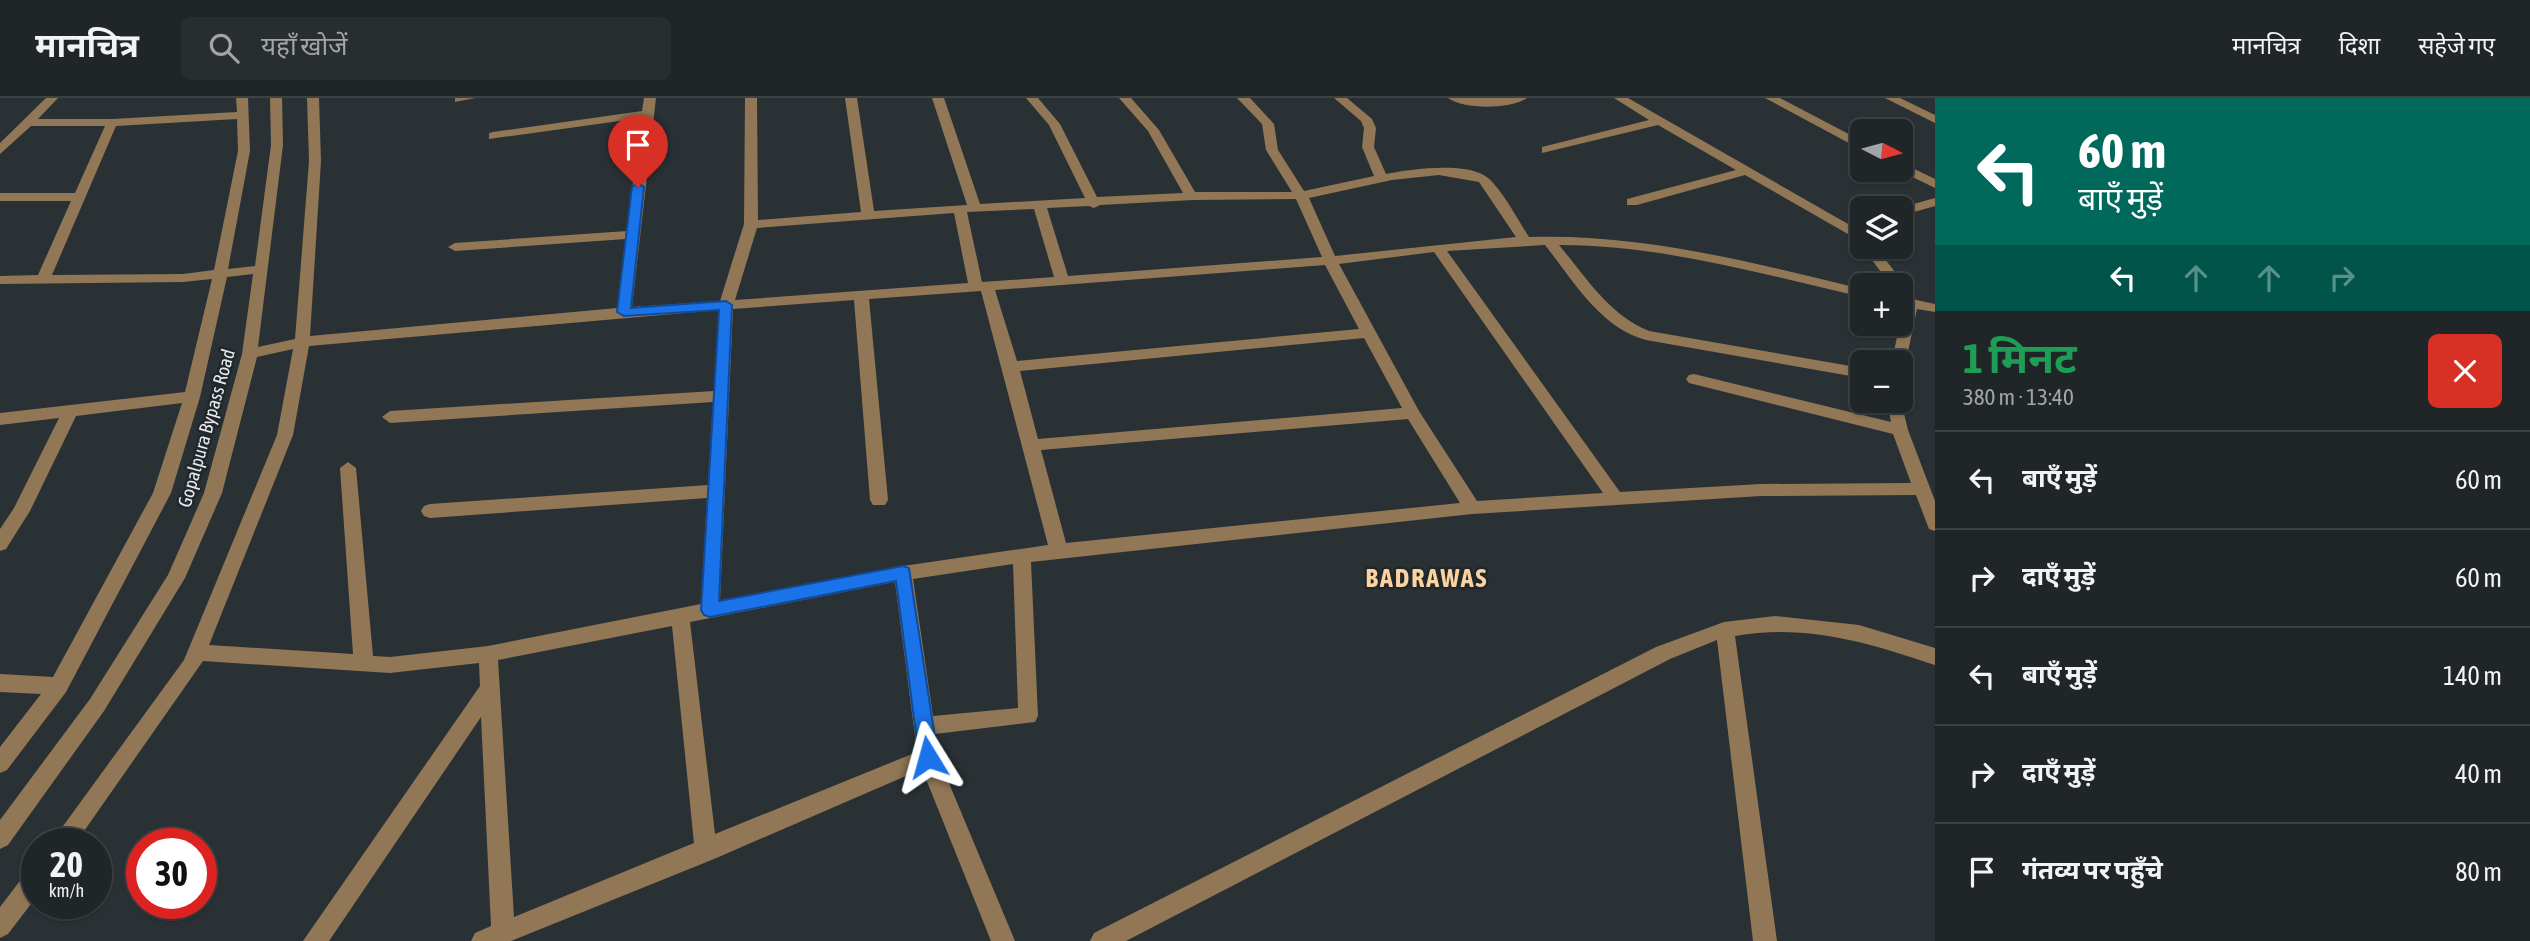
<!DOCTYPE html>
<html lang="hi">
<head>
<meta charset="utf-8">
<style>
  :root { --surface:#202528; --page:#282d30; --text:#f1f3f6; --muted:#a2a5a8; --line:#3d4245 }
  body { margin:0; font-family:"Asap Condensed","Noto Sans Devanagari",sans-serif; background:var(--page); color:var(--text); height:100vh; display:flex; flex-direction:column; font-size:26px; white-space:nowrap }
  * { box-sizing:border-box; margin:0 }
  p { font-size:23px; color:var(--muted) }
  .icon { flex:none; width:38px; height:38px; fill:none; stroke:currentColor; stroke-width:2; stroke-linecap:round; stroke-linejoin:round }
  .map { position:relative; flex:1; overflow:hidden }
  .sheet { display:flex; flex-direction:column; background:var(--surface); width:595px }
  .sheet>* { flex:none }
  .guide { background:#00695c; color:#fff; overflow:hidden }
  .needle { width:46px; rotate:96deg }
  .buttons { position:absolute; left:1850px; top:21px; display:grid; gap:14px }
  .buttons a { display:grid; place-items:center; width:63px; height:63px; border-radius:10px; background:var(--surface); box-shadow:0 2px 5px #0004,0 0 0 2px var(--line); font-size:35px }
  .speed { position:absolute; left:21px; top:730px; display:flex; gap:14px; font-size:35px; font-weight:700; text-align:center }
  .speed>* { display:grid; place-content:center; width:91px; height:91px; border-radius:50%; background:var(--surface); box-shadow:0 2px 5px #0004,0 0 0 2px var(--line); line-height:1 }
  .speed small { font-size:18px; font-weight:400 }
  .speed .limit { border:10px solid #d22; background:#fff; color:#111 }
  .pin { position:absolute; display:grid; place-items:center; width:60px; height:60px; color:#fff; margin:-72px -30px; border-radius:50% 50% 50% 0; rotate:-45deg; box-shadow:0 0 7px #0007 }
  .pin .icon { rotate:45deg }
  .me { position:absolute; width:77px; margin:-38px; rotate:352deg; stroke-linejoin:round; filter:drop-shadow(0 0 5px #0008) }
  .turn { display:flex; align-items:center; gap:24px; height:147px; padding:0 28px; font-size:32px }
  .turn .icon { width:91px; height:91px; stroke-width:2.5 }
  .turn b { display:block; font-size:49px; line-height:60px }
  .lanes { display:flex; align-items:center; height:66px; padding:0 28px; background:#0003; justify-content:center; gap:35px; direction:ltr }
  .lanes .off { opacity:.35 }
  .round { display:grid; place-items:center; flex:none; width:74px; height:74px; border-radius:10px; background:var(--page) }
  .headline { display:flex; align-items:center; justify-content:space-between; height:119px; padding:0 28px }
  h1 { font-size:42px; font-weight:700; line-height:52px; color:#1e9e55 }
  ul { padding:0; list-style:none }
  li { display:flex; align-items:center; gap:21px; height:98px; padding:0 28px; border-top:2px solid var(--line) }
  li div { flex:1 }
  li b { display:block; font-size:26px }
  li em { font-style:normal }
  header { display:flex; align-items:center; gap:42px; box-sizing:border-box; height:98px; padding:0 35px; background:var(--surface); border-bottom:2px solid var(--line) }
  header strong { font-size:33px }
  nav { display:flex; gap:38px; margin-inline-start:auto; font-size:24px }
  .search { width:490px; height:63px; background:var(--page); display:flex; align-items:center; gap:18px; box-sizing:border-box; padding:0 24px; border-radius:10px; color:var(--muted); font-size:26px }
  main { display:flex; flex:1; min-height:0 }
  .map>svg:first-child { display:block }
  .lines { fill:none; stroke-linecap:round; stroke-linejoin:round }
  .minor { fill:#917756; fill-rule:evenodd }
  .route { fill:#1a73e8; stroke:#114b97; stroke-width:2 }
  .labels { text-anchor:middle; stroke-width:5; stroke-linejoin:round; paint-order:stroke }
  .street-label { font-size:19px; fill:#e6eaed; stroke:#21272b }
  .district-label { font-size:26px; font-weight:bold; letter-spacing:2px; fill:#fbd3a0; stroke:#21272b }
</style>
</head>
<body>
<header>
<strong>मानचित्र</strong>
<div class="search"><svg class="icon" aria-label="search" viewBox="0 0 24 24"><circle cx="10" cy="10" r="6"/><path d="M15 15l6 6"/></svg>यहाँ खोजें</div>
<nav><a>मानचित्र</a><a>दिशा</a><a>सहेजे गए</a></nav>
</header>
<main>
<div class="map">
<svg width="1935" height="843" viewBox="0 0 1935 843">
  <rect width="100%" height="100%" fill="#2a3135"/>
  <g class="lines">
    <!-- minor -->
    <g class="minor">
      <path d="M46,0H58L38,21H112L237,14L236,0H248L250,53L228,171L255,168L271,47L270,0H282L283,47L258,249L295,241L309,63L307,0H319L321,63L310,238L617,210L626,141L455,153L448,149L455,145L627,133L641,20L489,41V35L493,34L642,13L644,0H656L632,209L720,203L744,126L745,0H757L758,122L861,114L845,0H857L874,113L967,107L932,0H944L980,106L1085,100L1049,27L1026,0H1038L1060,26L1097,99L1183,95L1148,33L1119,0H1131L1159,32L1195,94H1292L1266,52L1262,26L1237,0H1250L1274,26L1278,52L1304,93L1374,78L1362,49L1364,30L1361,23L1334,0H1347L1372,21L1376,30L1374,49L1386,76C1409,71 1470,63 1488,80C1503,93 1518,122 1529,139C1643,135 1753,165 1862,191V199C1762,176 1662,147 1559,147C1586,179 1609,217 1649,233L1862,270V280L1646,242C1600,230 1573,182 1545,147L1447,153L1620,394L1761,386L1911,385L1893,336L1689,285L1686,281L1689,277L1694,276L1891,324L1887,303H1900V299L1908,332L1935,403V433L1929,431L1916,397L1761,398L1472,416L1031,464L1038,618L1035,624L935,636L938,659L1015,843H991L922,671L714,761L511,843H471L475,835L491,828L481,619L329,843H303L480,588L479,565L390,575L203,563L75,746H50L184,562L277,337L293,251L257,259L222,395L185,480L104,613L8,747L0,751V722L90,601L168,477L204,395L242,256L253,176L227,179L200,299L171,395L66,594L7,672L0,675V649L41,596L0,594V576L53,579L153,395L182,305L76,318L30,413L6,451L0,453V431L14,410L59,320L0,327V315L185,294L212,181L183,184L0,186V178L38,177L71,103H0V95H75L105,28H31L0,56V45ZM237,21L238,53L214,172L183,176L52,177L116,28ZM1439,77L1479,84L1516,139L1335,158L1309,100L1392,82ZM1296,101L1322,159L1068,178L1047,110L1089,108L1094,110L1100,107L1193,102ZM1034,111L1054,179L982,184L967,114ZM954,115L968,185L735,202L757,130ZM1434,154L1603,395L1477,403L1419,313L1339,166ZM1325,167L1359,231L1017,263L995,192ZM981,193L1048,447L903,468L720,503L733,211L854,202L870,402L873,407H885L888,402L869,201ZM719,212L714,293L390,313L382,319L390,325L713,304L708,387L430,406L424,408L421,413L424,418L430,420L707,400L701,506L488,548L390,559L373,558L356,370L348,364L340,370L353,556L209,547L293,337L309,248ZM1364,240L1402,310L1038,341L1020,273ZM1408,321L1460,405L1066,445L1041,352ZM1013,466L1018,610L933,618L913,481ZM895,484L917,654L715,736L690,524ZM672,528L694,745L514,819L498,562Z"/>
      <polygon points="455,0 475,0 455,4"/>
      <path d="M1448,0H1527C1511,11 1464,12 1448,0Z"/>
      <polygon points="1614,0 1628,0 1862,134 1862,144 1745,77 1637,107 1627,107 1627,101 1736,72 1658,27 1542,55 1542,49 1649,22"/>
      <polygon points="1765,0 1780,0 1862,43 1862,52"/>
      <polygon points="1885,0 1900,0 1935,17 1935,25"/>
      <polygon points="1900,64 1935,81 1935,90 1898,72 1900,72"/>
      <polygon points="1935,100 1935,108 1900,118 1899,110"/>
      <polygon points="1862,149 1876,149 1916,202 1935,206 1935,214 1917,211 1905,268 1900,269 1900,264 1892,264 1903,208 1900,207 1900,187 1891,187"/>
      <path d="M1775,518L1859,527L1935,550V567C1870,545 1805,525 1735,538L1777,843H1753L1717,542L1670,561L1126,843H1090L1094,835L1656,549L1724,524Z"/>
      <polygon points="37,768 37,798 8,836 0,840 0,809 29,771"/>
    </g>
  </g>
  <!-- route -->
  <polygon class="route" points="638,85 644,89 631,210 726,203 732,207 719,503 903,468 909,470 938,659 935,665 928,668 922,665 919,659 896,483 710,519 704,517 701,512 719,212 624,218 617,214 632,89"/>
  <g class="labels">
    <!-- street labels -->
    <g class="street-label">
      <text transform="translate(206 330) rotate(-74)" y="7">Gopalpura Bypass Road</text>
    </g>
    <!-- district labels -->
    <g class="district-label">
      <text x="1427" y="489">BADRAWAS</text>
    </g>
  </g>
</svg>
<div class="buttons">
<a><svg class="needle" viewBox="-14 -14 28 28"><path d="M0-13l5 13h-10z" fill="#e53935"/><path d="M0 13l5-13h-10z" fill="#a2a5a8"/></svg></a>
<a><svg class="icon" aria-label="layers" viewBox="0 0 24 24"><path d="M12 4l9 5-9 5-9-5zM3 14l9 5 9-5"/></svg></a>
<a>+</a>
<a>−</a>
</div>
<div class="speed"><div>20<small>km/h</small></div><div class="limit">30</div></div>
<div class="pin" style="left:638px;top:89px;background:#d93025"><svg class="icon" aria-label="arrive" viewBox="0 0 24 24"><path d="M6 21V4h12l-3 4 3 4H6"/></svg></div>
<svg class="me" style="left:928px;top:659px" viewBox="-20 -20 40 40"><path d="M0-17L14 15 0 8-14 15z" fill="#1a73e8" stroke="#fff" stroke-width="4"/></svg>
</div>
<section class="sheet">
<div class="guide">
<div class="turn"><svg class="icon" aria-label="left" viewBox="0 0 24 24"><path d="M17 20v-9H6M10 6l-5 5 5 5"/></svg><div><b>60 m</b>बाएँ मुड़ें</div></div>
<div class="lanes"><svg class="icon" aria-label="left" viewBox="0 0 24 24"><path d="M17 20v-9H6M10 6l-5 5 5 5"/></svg><svg class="icon off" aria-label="ahead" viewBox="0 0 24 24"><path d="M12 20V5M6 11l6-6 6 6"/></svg><svg class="icon off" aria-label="ahead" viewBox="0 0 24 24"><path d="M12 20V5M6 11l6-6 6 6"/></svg><svg class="icon off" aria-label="right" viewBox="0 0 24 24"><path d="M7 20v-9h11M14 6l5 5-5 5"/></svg></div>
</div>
<div class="headline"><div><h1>1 मिनट</h1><p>380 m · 13:40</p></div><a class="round" style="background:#d93025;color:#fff"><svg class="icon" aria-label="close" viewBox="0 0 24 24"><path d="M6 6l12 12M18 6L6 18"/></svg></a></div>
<ul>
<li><svg class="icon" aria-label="left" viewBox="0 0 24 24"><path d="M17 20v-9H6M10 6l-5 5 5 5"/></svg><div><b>बाएँ मुड़ें</b></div><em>60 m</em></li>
<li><svg class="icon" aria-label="right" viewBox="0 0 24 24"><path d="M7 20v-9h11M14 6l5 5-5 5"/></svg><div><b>दाएँ मुड़ें</b></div><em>60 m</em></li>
<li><svg class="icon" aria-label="left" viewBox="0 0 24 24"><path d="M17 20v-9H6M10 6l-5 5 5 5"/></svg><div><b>बाएँ मुड़ें</b></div><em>140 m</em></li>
<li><svg class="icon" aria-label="right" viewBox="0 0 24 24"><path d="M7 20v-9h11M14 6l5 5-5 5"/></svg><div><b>दाएँ मुड़ें</b></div><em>40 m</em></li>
<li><svg class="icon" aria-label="arrive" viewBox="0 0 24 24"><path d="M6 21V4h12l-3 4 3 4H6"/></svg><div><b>गंतव्य पर पहुँचे</b></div><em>80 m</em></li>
</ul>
</section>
</main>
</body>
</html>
